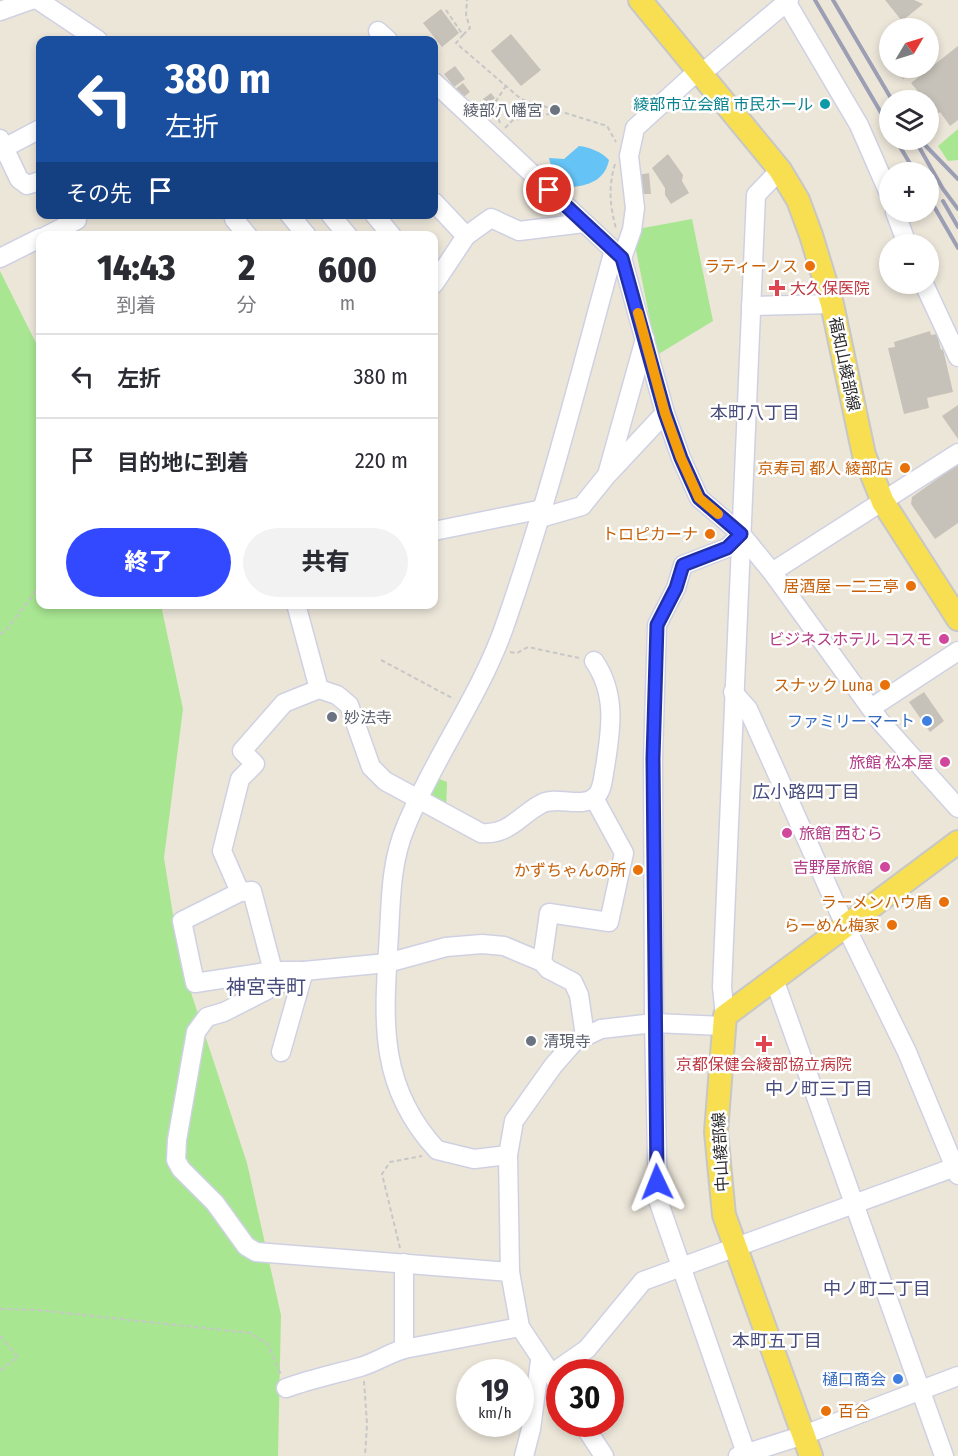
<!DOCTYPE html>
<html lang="ja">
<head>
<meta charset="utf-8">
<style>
  :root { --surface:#fff; --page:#f2f2f3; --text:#2b2b33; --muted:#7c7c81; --line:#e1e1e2; --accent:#3349ff }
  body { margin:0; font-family:"Fira Sans Condensed","Noto Sans JP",sans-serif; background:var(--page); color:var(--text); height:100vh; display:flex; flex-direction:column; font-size:22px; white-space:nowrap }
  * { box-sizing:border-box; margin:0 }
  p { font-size:20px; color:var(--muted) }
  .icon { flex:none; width:33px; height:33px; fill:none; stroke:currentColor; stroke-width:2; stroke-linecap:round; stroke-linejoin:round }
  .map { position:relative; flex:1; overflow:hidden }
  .drawer { position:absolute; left:36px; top:231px; width:402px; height:378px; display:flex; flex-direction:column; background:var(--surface); border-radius:12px; box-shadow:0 3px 9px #0003 }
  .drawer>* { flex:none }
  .top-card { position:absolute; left:36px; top:36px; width:402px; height:183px; border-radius:12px; box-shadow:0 3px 9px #0003; background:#1a4fa0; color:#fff; overflow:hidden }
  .needle { width:39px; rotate:52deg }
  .fabs { position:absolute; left:879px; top:18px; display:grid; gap:12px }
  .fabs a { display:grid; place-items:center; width:60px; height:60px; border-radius:50%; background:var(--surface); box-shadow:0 3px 9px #0003; font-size:30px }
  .speed { position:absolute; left:456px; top:1359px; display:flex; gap:12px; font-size:30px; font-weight:700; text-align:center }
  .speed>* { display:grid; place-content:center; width:78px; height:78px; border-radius:50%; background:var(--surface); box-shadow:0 3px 9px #0003; line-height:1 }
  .speed small { font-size:15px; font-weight:400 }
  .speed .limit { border:9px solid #d22; background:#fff; color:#111 }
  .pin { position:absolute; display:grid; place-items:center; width:51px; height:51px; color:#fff; margin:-26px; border:3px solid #fff; border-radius:50%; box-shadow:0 2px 6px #0007 }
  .me { position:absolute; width:66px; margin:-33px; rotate:358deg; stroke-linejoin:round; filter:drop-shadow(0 0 4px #0008) }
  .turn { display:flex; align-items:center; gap:21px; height:126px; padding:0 30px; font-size:27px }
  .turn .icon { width:78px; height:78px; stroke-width:2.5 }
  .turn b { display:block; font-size:42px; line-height:51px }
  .then { display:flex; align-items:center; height:57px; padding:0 30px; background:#0003; gap:12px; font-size:22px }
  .eta { display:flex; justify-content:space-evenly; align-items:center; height:102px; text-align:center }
  .eta b { font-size:36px; font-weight:800; line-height:42px }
  .primary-button { display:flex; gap:12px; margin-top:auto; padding:12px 30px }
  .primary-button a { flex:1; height:69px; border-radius:36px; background:var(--accent); color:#fff; font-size:24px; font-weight:800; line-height:69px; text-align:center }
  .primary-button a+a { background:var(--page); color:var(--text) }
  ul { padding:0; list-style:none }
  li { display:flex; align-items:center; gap:18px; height:84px; padding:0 30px; border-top:2px solid var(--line) }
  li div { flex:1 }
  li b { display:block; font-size:22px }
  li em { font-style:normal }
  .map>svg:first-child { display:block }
  .green { fill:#a8e692 }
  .water { fill:#65c3f5 }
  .building { fill:#c7c2b9 }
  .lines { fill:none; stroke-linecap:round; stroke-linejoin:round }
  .minor-casing { stroke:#cfd1e3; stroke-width:21 }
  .major-casing { stroke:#c7c7c7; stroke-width:26 }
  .path { stroke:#c7c7c7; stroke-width:2; stroke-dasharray:4.5 3; stroke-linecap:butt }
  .minor { stroke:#fff; stroke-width:18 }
  .major { stroke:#f8df52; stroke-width:22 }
  .rail { stroke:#9c9eb4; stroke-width:4 }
  .route-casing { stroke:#212fa6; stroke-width:15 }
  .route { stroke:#3349ff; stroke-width:10 }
  .slow { stroke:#f59e0b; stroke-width:10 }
  .culture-dot { fill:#0f9aa8; stroke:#fff; stroke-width:2 }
  .worship-dot { fill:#6b7280; stroke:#fff; stroke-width:2 }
  .food-dot { fill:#e8710a; stroke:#fff; stroke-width:2 }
  .health-dot { fill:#e0444e; stroke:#fff; stroke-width:2 }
  .hotel-dot { fill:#d1479c; stroke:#fff; stroke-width:2 }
  .shop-dot { fill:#3f7fe0; stroke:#fff; stroke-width:2 }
  .labels { text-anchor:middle; stroke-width:5; stroke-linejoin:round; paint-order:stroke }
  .culture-label { font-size:16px; fill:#0d838f; stroke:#fff; text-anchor:end }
  .worship-label { font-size:16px; fill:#5b616d; stroke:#fff; text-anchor:start }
  .food-label { font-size:16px; fill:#c56008; stroke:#fff; text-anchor:end }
  .health-label { font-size:16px; fill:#be3a42; stroke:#fff; text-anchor:start }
  .street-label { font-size:16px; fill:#292929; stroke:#fff }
  .hotel-label { font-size:16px; fill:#b23c85; stroke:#fff; text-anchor:end }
  .shop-label { font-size:16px; fill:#366cbe; stroke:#fff; text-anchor:end }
  .neighbourhood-label { font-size:18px; fill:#474c7c; stroke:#fff }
  .quarter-label { font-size:20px; fill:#474c7c; stroke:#fff }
</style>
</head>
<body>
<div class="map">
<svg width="958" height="1456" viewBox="0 0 958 1456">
  <rect width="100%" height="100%" fill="#ece6d9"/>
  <!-- green -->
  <g class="green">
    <polygon points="958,129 958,160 948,161 938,146"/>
    <polygon points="692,219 713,321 657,355 632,230"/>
    <polygon points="0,271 40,351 40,604 161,605 183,709 164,858 180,959 247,1163 281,1315 278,1456 0,1456"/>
    <polygon points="430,775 447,782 446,814 418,799"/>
  </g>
  <!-- water -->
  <path class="water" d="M579,146C589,147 602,152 609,160C605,179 591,185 573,187C564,179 551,171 549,158L564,159Z"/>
  <!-- building -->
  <g class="building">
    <polygon points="885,0 914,0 923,4 902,21"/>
    <polygon points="441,9 459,33 442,47 423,23"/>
    <polygon points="511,34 541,70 521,86 491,51"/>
    <polygon points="928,44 939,50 928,59"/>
    <polygon points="958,46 958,120 950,126 940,112 936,115 928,105 928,100 925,100 911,83"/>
    <polygon points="455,66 465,79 454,87 444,74"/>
    <polygon points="894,68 918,68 903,79"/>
    <polygon points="463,83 470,92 461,99 454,90"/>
    <polygon points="491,93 495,98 487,104 483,99"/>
    <polygon points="668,154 683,175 682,181 689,193 671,204 665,195 665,188 652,168"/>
    <polygon points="649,173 651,194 639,194 638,175"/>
    <polygon points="930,331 931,335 937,334 941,350 943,349 953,392 927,398 929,408 904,414 888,348 895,347 894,342"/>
    <polygon points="958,405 958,439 942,416"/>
    <polygon points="958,464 958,523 935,539 911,504 912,497"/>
    <polygon points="924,692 944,721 930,732 909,702"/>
  </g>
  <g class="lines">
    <defs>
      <g id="minor">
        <polyline points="38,0 98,40"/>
        <polyline points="787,3 859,125 890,196"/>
        <polyline points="0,11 31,0"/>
        <polyline points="378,31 388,40"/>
        <polyline points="434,82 622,258 665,413 681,458 699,498 741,534 772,572 880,721 958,808"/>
        <polyline points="0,139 19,179 27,185 40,181"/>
        <polyline points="4,148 40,129"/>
        <polyline points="434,202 466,236"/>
        <polyline points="895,212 907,244"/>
        <polyline points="289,214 307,236"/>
        <polyline points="330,214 348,236"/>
        <polyline points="374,214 392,236"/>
        <polyline points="234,219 248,236"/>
        <polyline points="46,236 77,220"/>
        <polyline points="0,258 40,238"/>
        <polyline points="622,258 632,230 635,208 629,156 635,128 690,78 701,74 789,0"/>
        <polyline points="434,284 466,236 491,218 519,231 584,223"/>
        <polyline points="924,284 958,357"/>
        <polyline points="751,306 832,304"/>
        <polyline points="609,473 665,413"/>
        <polyline points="540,518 582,506 607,475 645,339"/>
        <polyline points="434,531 543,509"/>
        <polyline points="741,534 727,548 683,565 676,588 657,625 653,758 654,1023 658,1200 747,1456"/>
        <polyline points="772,572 958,453"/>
        <polyline points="296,604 319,689"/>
        <polyline points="733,692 748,709 845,925 907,1052 958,1175"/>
        <polyline points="871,708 958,651"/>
        <polyline points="240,892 182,921 195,983 273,971"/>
        <polyline points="542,962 549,913 609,922 624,853 594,798"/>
        <polyline points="774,979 944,1456"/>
        <polyline points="725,1016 722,987 756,195 780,170"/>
        <path d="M281,1052L304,971H273L252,891L240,892L222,851L240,779L255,764L242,751L284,703L319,689L337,695L349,705L371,767L385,781L481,833C508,836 520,815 541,804C557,795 581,809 595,797C603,791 603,777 605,767C611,730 617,694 594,661"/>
        <path d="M508,1155L474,1159L437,1150C376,1084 384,1017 389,934C391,897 391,861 406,826C435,755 483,692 507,619C549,498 580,374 614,250"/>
        <polyline points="510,1272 256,1252 246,1246 215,1203 181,1169 176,1160 177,1140 196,1032 207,1017 224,1012 304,971 387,963 446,947 482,944 504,946 542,962 548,969 573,982 579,995 585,1036"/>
        <polyline points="404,1349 520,1327"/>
        <polyline points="551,1374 587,1349 643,1281 958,1166"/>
        <polyline points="560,1387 520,1327 510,1272 508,1155 514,1121 553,1066 574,1042 601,1029 654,1023 723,1026"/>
        <path d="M286,1388C311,1379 335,1374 360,1367C375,1363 389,1353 404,1349V1263"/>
        <polyline points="583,1424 604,1456"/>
        <polyline points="524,1456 531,1429 540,1361"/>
        <polyline points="738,1456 804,1435 958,1376"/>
      </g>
      <g id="major">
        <polyline points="640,0 780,170 798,200 811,235 832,304 864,455 883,502 958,619"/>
        <polyline points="811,1456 724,1215 716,1132 725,1016 958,842"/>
      </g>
    </defs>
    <!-- minor casing -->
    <use href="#minor" class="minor-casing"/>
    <!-- major casing -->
    <use href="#major" class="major-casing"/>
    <!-- path -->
    <g class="path">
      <polyline points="446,10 463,35 456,43 521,99 607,126 616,142"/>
      <polyline points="463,35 470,28 466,15 467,0"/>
      <polyline points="500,123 494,104 506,86"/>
      <polyline points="505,128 513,120 562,112"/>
      <path d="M615,164C608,188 610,205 616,229"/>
      <polyline points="0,634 6,630 40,586"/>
      <polyline points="510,652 517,653 528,647 579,658"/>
      <polyline points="381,660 454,699"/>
      <polyline points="400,1248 382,1174 390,1162 422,1156"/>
      <polyline points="0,1309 38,1310 250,1333 268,1344 281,1375"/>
      <polyline points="0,1336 18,1357 0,1371"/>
      <polyline points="364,1381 367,1424 365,1456"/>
    </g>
    <!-- minor -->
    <use href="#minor" class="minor"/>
    <!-- major -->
    <use href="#major" class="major"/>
    <!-- rail -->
    <g class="rail">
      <polyline points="815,0 890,128"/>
      <polyline points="833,0 892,100"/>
      <polyline points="896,140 915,172"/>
      <polyline points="915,140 943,189 958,209"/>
      <polyline points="925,145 958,179"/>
      <polyline points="928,196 958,248"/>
      <polyline points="943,201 958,227"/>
    </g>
  </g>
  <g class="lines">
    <defs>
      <polyline id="route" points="549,190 622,258 665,413 681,458 699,498 741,534 727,548 683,565 676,588 657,625 653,758 657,1182"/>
    </defs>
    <!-- route casing -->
    <use href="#route" class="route-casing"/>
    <!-- route -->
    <use href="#route" class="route"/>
    <!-- slow -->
    <polyline class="slow" points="638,313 665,413 681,458 699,498 718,514"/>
  </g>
  <!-- markers -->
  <circle class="culture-dot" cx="825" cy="104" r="6"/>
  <g class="worship-dot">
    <circle cx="555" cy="110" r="6"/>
    <circle cx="332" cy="717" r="6"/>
    <circle cx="531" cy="1041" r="6"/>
  </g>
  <g class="food-dot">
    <circle cx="810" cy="266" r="6"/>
    <circle cx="905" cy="468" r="6"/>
    <circle cx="710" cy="534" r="6"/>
    <circle cx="911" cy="586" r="6"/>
    <circle cx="885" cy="685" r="6"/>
    <circle cx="638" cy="870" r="6"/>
    <circle cx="944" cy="902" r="6"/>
    <circle cx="892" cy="925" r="6"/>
    <circle cx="826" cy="1411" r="6"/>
  </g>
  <g class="health-dot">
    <path d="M774 279h6v6h6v6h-6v6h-6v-6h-6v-6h6z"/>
    <path d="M761 1035h6v6h6v6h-6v6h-6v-6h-6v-6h6z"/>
  </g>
  <g class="hotel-dot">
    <circle cx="944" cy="639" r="6"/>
    <circle cx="945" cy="762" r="6"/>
    <circle cx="787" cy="833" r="6"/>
    <circle cx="885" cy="867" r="6"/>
  </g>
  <g class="shop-dot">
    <circle cx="927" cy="721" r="6"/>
    <circle cx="898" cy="1379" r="6"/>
  </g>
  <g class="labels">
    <!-- culture labels -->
    <g class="culture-label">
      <text x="813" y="110">綾部市立会館 市民ホール</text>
    </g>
    <!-- worship labels -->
    <g class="worship-label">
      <text x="543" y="116" text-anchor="end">綾部八幡宮</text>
      <text x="344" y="723">妙法寺</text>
      <text x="543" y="1047">清現寺</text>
    </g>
    <!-- food labels -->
    <g class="food-label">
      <text x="798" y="272">ラティーノス</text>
      <text x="893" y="474">京寿司 都人 綾部店</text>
      <text x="698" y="540">トロピカーナ</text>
      <text x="899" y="592">居酒屋 一二三亭</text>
      <text x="873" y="691">スナック Luna</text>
      <text x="626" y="876">かずちゃんの所</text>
      <text x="932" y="908">ラーメンハウ盾</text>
      <text x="880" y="931">らーめん梅家</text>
      <text x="838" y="1417" text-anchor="start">百合</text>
    </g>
    <!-- health labels -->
    <g class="health-label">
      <text x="790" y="294">大久保医院</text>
      <text x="764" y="1070" text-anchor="middle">京都保健会綾部協立病院</text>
    </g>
    <!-- street labels -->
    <g class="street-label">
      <text transform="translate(845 364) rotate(78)" y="6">福知山綾部線</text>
      <text transform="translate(720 1152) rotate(-93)" y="6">中山綾部線</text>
    </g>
    <!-- hotel labels -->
    <g class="hotel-label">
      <text x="932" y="645">ビジネスホテル コスモ</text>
      <text x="933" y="768">旅館 松本屋</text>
      <text x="799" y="839" text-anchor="start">旅館 西むら</text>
      <text x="873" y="873">吉野屋旅館</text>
    </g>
    <!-- shop labels -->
    <g class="shop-label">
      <text x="915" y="727">ファミリーマート</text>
      <text x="886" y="1385">樋口商会</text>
    </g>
    <!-- neighbourhood labels -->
    <g class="neighbourhood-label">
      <text x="755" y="419">本町八丁目</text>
      <text x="806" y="798">広小路四丁目</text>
      <text x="819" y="1095">中ノ町三丁目</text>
      <text x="877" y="1295">中ノ町二丁目</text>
      <text x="777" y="1347">本町五丁目</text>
    </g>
    <!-- quarter labels -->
    <g class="quarter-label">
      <text x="266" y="994">神宮寺町</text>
    </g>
  </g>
</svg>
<div class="fabs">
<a><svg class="needle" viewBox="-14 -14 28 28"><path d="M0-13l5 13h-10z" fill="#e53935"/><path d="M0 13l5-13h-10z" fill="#7c7c81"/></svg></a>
<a><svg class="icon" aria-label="layers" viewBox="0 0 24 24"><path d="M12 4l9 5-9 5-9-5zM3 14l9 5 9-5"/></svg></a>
<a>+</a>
<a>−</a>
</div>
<div class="speed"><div>19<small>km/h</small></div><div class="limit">30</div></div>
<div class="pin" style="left:549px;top:190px;background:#d93025"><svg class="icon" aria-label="arrive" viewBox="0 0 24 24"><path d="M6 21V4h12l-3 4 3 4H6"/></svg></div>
<svg class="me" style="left:657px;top:1182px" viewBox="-20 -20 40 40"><path d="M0-17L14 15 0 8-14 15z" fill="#3349ff" stroke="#fff" stroke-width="4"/></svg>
<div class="top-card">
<div class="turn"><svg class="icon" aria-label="left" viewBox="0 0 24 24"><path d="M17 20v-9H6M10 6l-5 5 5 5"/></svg><div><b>380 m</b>左折</div></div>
<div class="then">その先<svg class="icon" aria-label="arrive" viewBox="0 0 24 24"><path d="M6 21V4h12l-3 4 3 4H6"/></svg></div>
</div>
<section class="drawer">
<div class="eta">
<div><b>14:43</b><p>到着</p></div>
<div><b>2</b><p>分</p></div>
<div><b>600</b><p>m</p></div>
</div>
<ul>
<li><svg class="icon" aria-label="left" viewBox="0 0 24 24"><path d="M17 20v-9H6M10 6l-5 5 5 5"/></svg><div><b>左折</b></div><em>380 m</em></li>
<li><svg class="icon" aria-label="arrive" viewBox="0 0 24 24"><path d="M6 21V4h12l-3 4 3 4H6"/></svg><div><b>目的地に到着</b></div><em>220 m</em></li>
</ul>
<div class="primary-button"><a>終了</a><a>共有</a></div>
</section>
</div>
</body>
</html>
